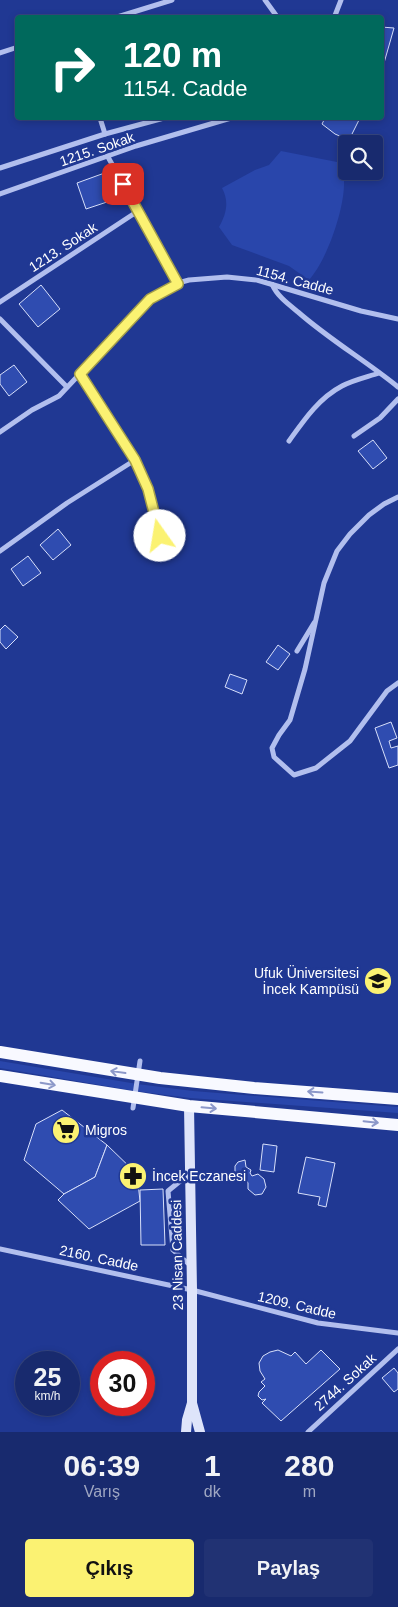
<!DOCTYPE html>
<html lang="tr">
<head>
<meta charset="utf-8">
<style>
  :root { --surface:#182a6e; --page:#213273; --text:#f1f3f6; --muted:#9fa7c2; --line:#364681; --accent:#fbf272 }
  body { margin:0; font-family:Helvetica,sans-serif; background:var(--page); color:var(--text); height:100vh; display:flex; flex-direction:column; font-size:19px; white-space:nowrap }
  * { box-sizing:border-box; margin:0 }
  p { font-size:16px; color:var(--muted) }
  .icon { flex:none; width:28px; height:28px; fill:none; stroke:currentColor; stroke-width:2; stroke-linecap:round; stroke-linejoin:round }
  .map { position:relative; height:1432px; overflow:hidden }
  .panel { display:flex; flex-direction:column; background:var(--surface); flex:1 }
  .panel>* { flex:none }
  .guide { position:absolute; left:15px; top:15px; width:369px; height:105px; border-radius:5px; box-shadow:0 2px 8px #0003,0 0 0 1px var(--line); background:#00695c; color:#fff; overflow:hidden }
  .fabs { position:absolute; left:338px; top:135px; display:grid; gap:10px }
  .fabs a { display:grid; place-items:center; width:45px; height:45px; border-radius:5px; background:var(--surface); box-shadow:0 2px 8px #0003,0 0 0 1px var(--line); font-size:25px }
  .speed { position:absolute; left:15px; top:1351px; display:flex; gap:10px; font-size:25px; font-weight:700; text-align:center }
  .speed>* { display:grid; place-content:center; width:65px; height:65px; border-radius:50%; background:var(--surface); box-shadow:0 2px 8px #0003,0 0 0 1px var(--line); line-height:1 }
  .speed small { font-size:12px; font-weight:400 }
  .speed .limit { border:8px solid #d22; background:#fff; color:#111 }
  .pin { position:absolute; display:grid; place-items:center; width:42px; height:42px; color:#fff; margin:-21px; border-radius:10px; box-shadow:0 2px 8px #0006 }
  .me { position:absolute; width:55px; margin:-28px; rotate:347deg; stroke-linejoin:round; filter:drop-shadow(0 0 4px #0008) }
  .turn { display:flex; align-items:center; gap:18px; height:105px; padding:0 25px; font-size:22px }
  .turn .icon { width:65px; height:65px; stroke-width:2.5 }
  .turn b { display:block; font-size:35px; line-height:42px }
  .eta { display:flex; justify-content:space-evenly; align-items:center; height:85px; text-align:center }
  .eta b { font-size:30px; font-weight:800; line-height:35px }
  .cta { display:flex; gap:10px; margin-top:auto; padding:10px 25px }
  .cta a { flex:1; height:58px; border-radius:5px; background:var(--accent); color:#111; font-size:20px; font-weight:800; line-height:58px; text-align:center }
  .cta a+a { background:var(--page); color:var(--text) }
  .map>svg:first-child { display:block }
  .green { fill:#2946ab }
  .building { fill:#2f4cb0; stroke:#d7dffa }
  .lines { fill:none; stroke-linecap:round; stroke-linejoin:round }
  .street { stroke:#b2bfee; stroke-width:5 }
  .secondary { stroke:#dee4fa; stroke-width:10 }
  .primary { stroke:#f8f9ff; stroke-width:12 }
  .oneway { stroke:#8c98c9 }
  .route-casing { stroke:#a39d4a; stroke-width:12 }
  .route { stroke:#fbf272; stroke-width:9 }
  .labels { text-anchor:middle; stroke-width:5; stroke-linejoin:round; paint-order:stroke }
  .street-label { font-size:14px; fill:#fff; stroke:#203893 }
  .poi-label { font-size:14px; fill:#fff; stroke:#203893; text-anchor:start }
</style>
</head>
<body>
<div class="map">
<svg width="398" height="1432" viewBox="0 0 398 1432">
  <rect width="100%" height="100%" fill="#203893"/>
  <!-- green -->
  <g class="green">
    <path d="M281,151L337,162C340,168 344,175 344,181C345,208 327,260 309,280L289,266L232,245L219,227C227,213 229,201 222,188L255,170L269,165Z"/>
    <polygon points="0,1061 137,1084 193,1091 398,1107 398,1113 190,1098 135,1091 0,1068"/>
  </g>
  <!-- building -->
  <g class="building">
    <polygon points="381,27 394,28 382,70 381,70"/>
    <polygon points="325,118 360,118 349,140 335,134 322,124"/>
    <polygon points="110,171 119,198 86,209 77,183"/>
    <polygon points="41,285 60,309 38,327 19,304"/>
    <polygon points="14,365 27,382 9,396 0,384 0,375"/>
    <polygon points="373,440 387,458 373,469 358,451"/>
    <polygon points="58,529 71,545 53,560 40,545"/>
    <polygon points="28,556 41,573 23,586 11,569"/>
    <polygon points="5,625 18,637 6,649 0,642 0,630"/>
    <polygon points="278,645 290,654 278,670 266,662"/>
    <polygon points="230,674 247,680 242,694 225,687"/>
    <polygon points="391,722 397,738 389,741 391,748 398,746 398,765 389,768 375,728"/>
    <polygon points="62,1110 107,1145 95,1177 64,1194 24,1160 36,1124"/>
    <polygon points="263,1144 277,1146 274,1172 260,1170"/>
    <polygon points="107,1145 137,1174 140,1201 89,1229 58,1200 64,1194 95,1177"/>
    <polygon points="306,1157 335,1163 326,1207 318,1205 320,1197 298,1193"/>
    <polygon points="245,1160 246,1167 251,1170 250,1173 252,1176 258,1174 264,1179 266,1187 262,1194 255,1195 248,1189 248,1183 244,1176 242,1179 235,1176 235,1166 238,1162"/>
    <polygon points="163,1189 165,1245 141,1245 140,1190"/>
    <polygon points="278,1350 291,1356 295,1352 306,1364 321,1350 340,1369 281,1421 262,1403 266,1399 262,1400 258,1396 259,1392 265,1386 261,1382 265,1379 260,1371 259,1363 263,1356 270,1352"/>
    <polygon points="394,1368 398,1373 398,1389 394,1392 382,1378"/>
  </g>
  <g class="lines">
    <!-- street -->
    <g class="street">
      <polyline points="265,0 278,18"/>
      <polyline points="114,18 172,0"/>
      <polyline points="334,18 341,0"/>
      <polyline points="0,53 18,47"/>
      <polyline points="100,118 105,134"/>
      <polyline points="108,157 178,283"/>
      <polyline points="0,168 105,134 164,118"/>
      <polyline points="0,194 136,146 231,118"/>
      <path d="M272,284C277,296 288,304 298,312C330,340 366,361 398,387"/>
      <polyline points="0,302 138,211"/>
      <polyline points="0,319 67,387"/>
      <polyline points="80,374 135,460 148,489 160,536"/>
      <polyline points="0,432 32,410 59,396 150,299 178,283 189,280 227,277 257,280 361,311 398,319"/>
      <polyline points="354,436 380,418 398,399"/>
      <path d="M289,441C304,420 319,398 342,386C353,380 367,377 379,373"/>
      <polyline points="398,497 384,504 369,515 350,534 337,551 324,583 305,669 290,720 279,735 272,748 274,757 294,775 316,768 350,741 387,691 398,683"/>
      <polyline points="0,551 67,503 135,460"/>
      <polyline points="297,651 314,623"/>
      <polyline points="133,1108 140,1061"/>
      <polyline points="190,1173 168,1191 173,1250 191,1266"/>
      <polyline points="0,1249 192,1290 318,1323 398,1333"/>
      <polyline points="308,1432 398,1349"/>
    </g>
    <!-- secondary -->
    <g class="secondary">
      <polyline points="192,1403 200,1432"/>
      <polyline points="186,1432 187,1420 192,1403 192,1290 189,1106"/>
    </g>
    <!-- primary -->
    <g class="primary">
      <polyline points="0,1052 160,1078 254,1088 398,1099"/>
      <polyline points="0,1076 189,1106 398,1125"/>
    </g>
  </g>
  <!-- one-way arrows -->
  <defs><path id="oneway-shaft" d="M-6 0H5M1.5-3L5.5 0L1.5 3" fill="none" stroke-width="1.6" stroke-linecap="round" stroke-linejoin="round" transform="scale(1.25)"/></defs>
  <g class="oneway">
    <use href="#oneway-shaft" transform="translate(118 1072) rotate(-172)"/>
    <use href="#oneway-shaft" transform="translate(48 1084) rotate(10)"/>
    <use href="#oneway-shaft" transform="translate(315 1092) rotate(-176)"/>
    <use href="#oneway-shaft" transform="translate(209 1108) rotate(5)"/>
    <use href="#oneway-shaft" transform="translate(371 1122) rotate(6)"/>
  </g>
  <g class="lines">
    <defs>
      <polyline id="route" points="123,184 178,284 150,299 80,374 135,460 148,489 160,536"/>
    </defs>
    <!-- route casing -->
    <use href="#route" class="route-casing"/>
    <!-- route -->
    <use href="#route" class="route"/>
  </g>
  <!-- icons -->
  <defs>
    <symbol id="university-disc" viewBox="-11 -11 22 22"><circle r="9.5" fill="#fbf272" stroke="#203893"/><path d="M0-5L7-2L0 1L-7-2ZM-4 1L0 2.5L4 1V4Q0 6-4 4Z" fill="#111"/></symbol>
    <symbol id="supermarket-disc" viewBox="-11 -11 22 22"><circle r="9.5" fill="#fbf272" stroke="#203893"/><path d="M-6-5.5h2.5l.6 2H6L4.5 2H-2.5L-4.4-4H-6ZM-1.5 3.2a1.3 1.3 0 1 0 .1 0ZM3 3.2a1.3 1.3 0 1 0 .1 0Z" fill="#111"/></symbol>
    <symbol id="pharmacy-disc" viewBox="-11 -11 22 22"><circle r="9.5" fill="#fbf272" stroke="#203893"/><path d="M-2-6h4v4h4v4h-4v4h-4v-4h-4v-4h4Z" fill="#111"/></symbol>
  </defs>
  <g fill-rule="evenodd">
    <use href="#university-disc" x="362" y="965" width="32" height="32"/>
    <use href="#supermarket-disc" x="50" y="1114" width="32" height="32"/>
    <use href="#pharmacy-disc" x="117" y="1160" width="32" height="32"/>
  </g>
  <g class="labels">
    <!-- street labels -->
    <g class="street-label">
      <text transform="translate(97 149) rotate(-19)" y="5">1215. Sokak</text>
      <text transform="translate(63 247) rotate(-33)" y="5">1213. Sokak</text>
      <text transform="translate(295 280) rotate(15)" y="5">1154. Cadde</text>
      <text transform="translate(177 1255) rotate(-91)" y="5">23 Nisan Caddesi</text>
      <text transform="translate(99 1258) rotate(12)" y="5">2160. Cadde</text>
      <text transform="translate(297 1305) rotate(13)" y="5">1209. Cadde</text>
      <text transform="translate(345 1382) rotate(-42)" y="5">2744. Sokak</text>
    </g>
    <!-- poi labels -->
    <g class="poi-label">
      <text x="359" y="978" text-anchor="end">Ufuk Üniversitesi<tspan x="359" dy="16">İncek Kampüsü</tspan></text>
      <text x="85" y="1135">Migros</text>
      <text x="152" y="1181">İncek Eczanesi</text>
    </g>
  </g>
</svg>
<div class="fabs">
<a><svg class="icon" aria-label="search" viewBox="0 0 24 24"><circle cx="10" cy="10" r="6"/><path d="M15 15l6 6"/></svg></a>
</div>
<div class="speed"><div>25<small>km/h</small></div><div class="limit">30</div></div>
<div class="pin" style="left:123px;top:184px;background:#d93025"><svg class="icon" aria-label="arrive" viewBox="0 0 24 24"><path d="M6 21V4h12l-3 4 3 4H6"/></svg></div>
<svg class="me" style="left:160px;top:536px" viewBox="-20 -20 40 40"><circle r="19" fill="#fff"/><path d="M0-13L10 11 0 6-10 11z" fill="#fbf272"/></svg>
<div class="guide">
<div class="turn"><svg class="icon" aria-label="right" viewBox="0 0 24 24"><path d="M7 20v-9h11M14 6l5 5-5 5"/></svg><div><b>120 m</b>1154. Cadde</div></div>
</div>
</div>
<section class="panel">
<div class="eta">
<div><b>06:39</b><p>Varış</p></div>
<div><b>1</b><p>dk</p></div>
<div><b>280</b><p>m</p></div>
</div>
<div class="cta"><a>Çıkış</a><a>Paylaş</a></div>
</section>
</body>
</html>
